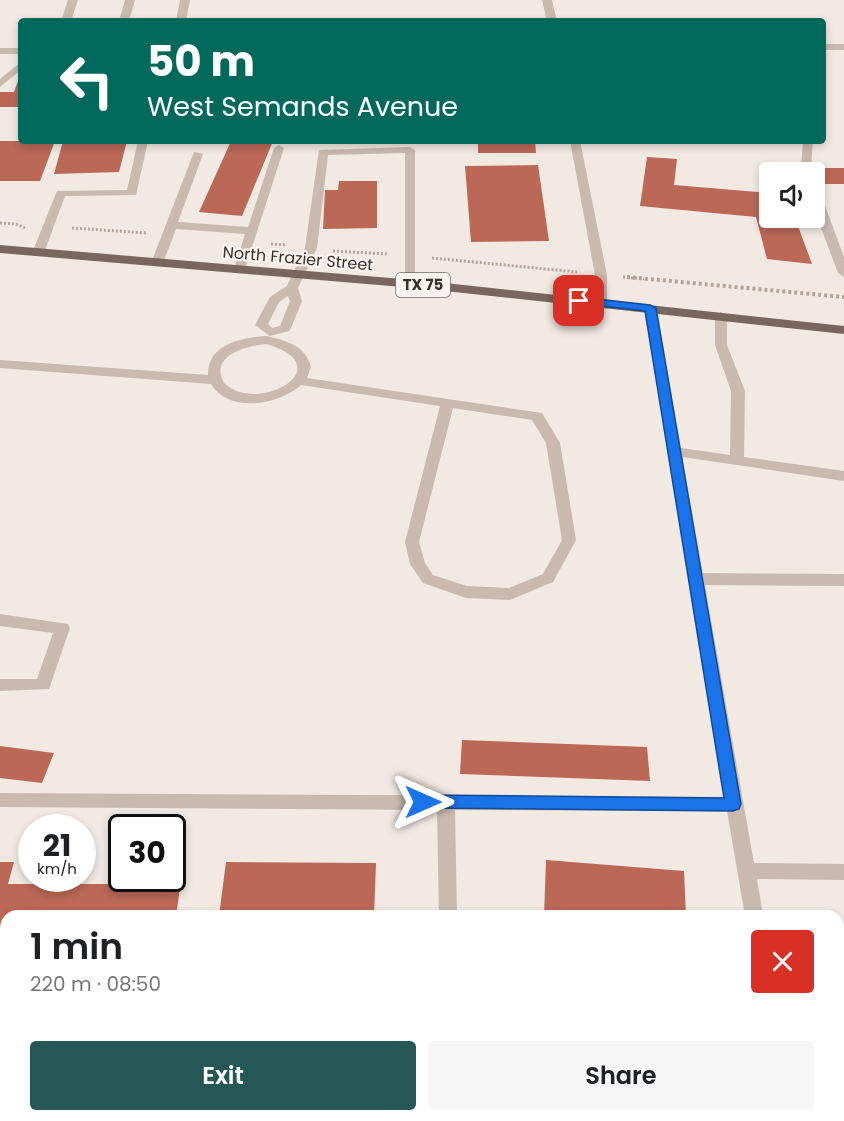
<!DOCTYPE html>
<html lang="en">
<head>
<meta charset="utf-8">
<style>
  :root { --surface:#fff; --page:#f6f6f6; --text:#202124; --muted:#757577; --accent:#255757 }
  body { margin:0; font-family:Poppins,sans-serif; background:var(--page); color:var(--text); height:100vh; display:flex; flex-direction:column; font-size:22px; white-space:nowrap }
  * { box-sizing:border-box; margin:0 }
  p { font-size:20px; color:var(--muted) }
  .icon { flex:none; width:33px; height:33px; fill:none; stroke:currentColor; stroke-width:2; stroke-linecap:round; stroke-linejoin:round }
  .map { position:relative; flex:1; overflow:hidden }
  .details { position:absolute; left:0px; top:910px; width:844px; height:212px; display:flex; flex-direction:column; background:var(--surface); border-radius:18px 18px 0 0; box-shadow:0 3px 9px #0003 }
  .details>* { flex:none }
  .banner { position:absolute; left:18px; top:18px; width:808px; height:126px; border-radius:6px; box-shadow:0 3px 9px #0003; background:#00695c; color:#fff; overflow:hidden }
  .buttons { position:absolute; left:759px; top:162px; display:grid; gap:12px }
  .buttons a { display:grid; place-items:center; width:66px; height:66px; border-radius:6px; background:var(--surface); box-shadow:0 3px 9px #0003; font-size:30px }
  .speed { position:absolute; left:18px; top:814px; display:flex; gap:12px; font-size:30px; font-weight:700; text-align:center }
  .speed>* { display:grid; place-content:center; width:78px; height:78px; border-radius:50%; background:var(--surface); box-shadow:0 3px 9px #0003; line-height:1 }
  .speed small { font-size:15px; font-weight:400 }
  .speed .limit { border:3px solid #111; border-radius:9px; background:#fff; color:#111 }
  .pin { position:absolute; display:grid; place-items:center; width:51px; height:51px; color:#fff; margin:-26px; border-radius:12px; box-shadow:0 3px 9px #0006 }
  .me { position:absolute; width:66px; margin:-33px; rotate:90deg; stroke-linejoin:round; filter:drop-shadow(0 0 4px #0008) }
  .turn { display:flex; align-items:center; gap:21px; height:126px; padding:0 30px; font-size:27px }
  .turn .icon { width:78px; height:78px; stroke-width:2.5 }
  .turn b { display:block; font-size:42px; line-height:51px }
  .round { display:grid; place-items:center; flex:none; width:63px; height:63px; border-radius:6px; background:var(--page) }
  .overview { display:flex; align-items:center; justify-content:space-between; height:102px; padding:0 30px }
  h1 { font-size:36px; font-weight:600; line-height:45px }
  .cta { display:flex; gap:12px; margin-top:auto; padding:12px 30px }
  .cta a { flex:1; height:69px; border-radius:6px; background:var(--accent); color:#fff; font-size:24px; font-weight:600; line-height:69px; text-align:center }
  .cta a+a { background:var(--page); color:var(--text) }
  .map>svg:first-child { display:block }
  .building { fill:#bb6857 }
  .lines { fill:none; stroke-linecap:round; stroke-linejoin:round }
  .path-far1 { stroke:#b5a399; stroke-width:3; stroke-dasharray:2 2; stroke-linecap:butt }
  .path { stroke:#b5a399; stroke-width:4; stroke-dasharray:3 3; stroke-linecap:butt }
  .lane { fill:#c9b9af; fill-rule:evenodd }
  .street { fill:#c9b9af; fill-rule:evenodd }
  .primary { fill:#79665f; fill-rule:evenodd }
  .route { fill:#1a73e8; stroke:#114b97; stroke-width:1.5 }
  .labels { text-anchor:middle; stroke-width:4.5; stroke-linejoin:round; paint-order:stroke }
  .shield { fill:#f9f4ef; stroke:#736a66; stroke-width:1.5 }
  .shield-label { font-size:15px; font-weight:bold; fill:#392f2c }
  .street-label { font-size:16px; fill:#392f2c; stroke:#f9f4ef }
</style>
</head>
<body>
<div class="map">
<svg width="844" height="1121" viewBox="0 0 844 1121">
  <rect width="100%" height="100%" fill="#f2e9e2"/>
  <!-- building -->
  <g class="building">
    <polygon points="18,81 21,81 21,107 0,107 0,92 14,92"/>
    <polygon points="0,141 55,141 40,181 0,181"/>
    <polygon points="63,141 127,141 119,172 54,174"/>
    <polygon points="231,141 273,141 242,216 199,212"/>
    <polygon points="478,141 535,141 536,153 478,153"/>
    <polygon points="647,157 677,159 674,185 770,193 770,218 795,218 812,264 767,259 756,217 640,206"/>
    <polygon points="538,165 549,241 471,242 465,166"/>
    <polygon points="795,168 844,168 844,184 814,184 814,172 795,172"/>
    <polygon points="339,181 377,181 377,228 323,229 325,190 338,190"/>
    <polygon points="462,740 647,747 650,781 460,774"/>
    <polygon points="0,746 54,753 42,783 0,778"/>
    <polygon points="118,860 122,860 122,879 172,879 172,860 184,860 176,916 6,916 6,1007 0,1007 0,862 14,862 8,884 113,884"/>
    <polygon points="546,860 684,871 686,916 544,916"/>
    <polygon points="226,862 376,863 374,916 219,916"/>
    <polygon points="186,1116 367,1116 367,1121 185,1121"/>
    <polygon points="537,1116 695,1116 695,1121 538,1121"/>
  </g>
  <g class="lines">
    <!-- path-far1 -->
    <g class="path-far1">
      <polyline points="0,223 16,224 25,228"/>
      <polyline points="72,228 147,233"/>
      <polyline points="271,244 287,245"/>
      <polyline points="333,251 389,254"/>
      <polyline points="432,258 577,272"/>
      <polyline points="623,277 644,279"/>
    </g>
    <!-- path -->
    <polyline class="path" points="627,277 844,297"/>
    <!-- lane -->
    <g class="lane">
      <polygon points="68,0 78,0 71,21 61,21"/>
      <polygon points="125,0 135,0 129,21 119,21"/>
      <polygon points="180,0 190,0 186,21 176,21"/>
      <polygon points="21,62 21,70 0,87 0,79"/>
      <polygon points="138,141 148,141 136,195 65,196 44,253 42,256 34,256 32,253 57,191 127,190"/>
      <polygon points="803,141 813,141 811,167 806,170 801,167"/>
      <polygon points="279,145 284,148 244,272 240,273 234,269 245,234 176,229 163,263 161,266 153,266 151,263 194,152 203,154 178,222 248,227 274,148"/>
      <path d="M410,147L415,150V287H407L405,284V153L328,155L317,248L298,288L302,301L291,328L289,331L270,336L255,325L270,297L287,286L305,248L319,150ZM288,296L290,301L280,326L272,328L268,324L279,302Z"/>
      <polygon points="814,189 820,192 844,257 844,277 838,273 814,209"/>
      <polygon points="721,312 727,316 727,345 745,391 744,457 844,471 844,481 669,455 667,452 669,449 674,447 730,455 731,391 715,345 715,316"/>
      <path d="M266,336C287,341 305,345 311,367L307,378L542,413L560,443L576,540L553,582L510,600L466,598L423,583L410,564L405,542L440,406L301,385C279,405 229,414 211,384L0,368V360L208,375C207,344 242,338 266,336ZM266,344C343,366 259,416 224,383C209,355 246,346 266,344ZM453,408L532,420L546,443L562,540L543,574L509,588L467,586L433,575L425,563L419,542Z"/>
      <polygon points="695,573 844,574 844,586 695,585 687,579"/>
      <polygon points="0,614 68,624 70,628 49,689 0,691 0,679 37,679 53,633 0,626"/>
    </g>
    <!-- street -->
    <g class="street">
      <polygon points="542,0 552,0 557,21 547,21"/>
      <rect x="824" y="44" width="20" height="6"/>
      <rect x="0" y="48" width="21" height="6"/>
      <polygon points="570,141 580,141 607,275 607,303 601,307 595,303 595,275"/>
      <polygon points="650,304 656,308 754,863 844,864 844,880 757,879 763,916 745,916 727,811 455,810 457,916 439,916 437,810 0,807 0,793 725,797 644,308"/>
      <rect x="440" y="1116" width="20" height="5"/>
      <polygon points="782,1116 802,1116 803,1121 783,1121"/>
    </g>
    <!-- primary -->
    <polygon class="primary" points="0,245 426,281 844,326 844,334 426,289 0,253"/>
  </g>
  <!-- route -->
  <polygon class="route" points="579,297 650,305 656,308 741,804 739,809 733,811 423,808 417,806 415,802 417,797 423,795 724,798 645,311 575,303 575,298"/>
  <g class="labels">
    <!-- shield labels -->
    <rect class="shield" x="396" y="273" width="54" height="24" rx="4.5"/>
    <g class="shield-label">
      <text x="423" y="290">TX 75</text>
    </g>
    <!-- street labels -->
    <g class="street-label">
      <text transform="translate(298 258) rotate(5)" y="6">North Frazier Street</text>
    </g>
  </g>
</svg>
<div class="buttons">
<a><svg class="icon" aria-label="sound" viewBox="0 0 24 24"><path d="M4 9h4l5-4v14l-5-4H4zM17 9q2 3 0 6"/></svg></a>
</div>
<div class="speed"><div>21<small>km/h</small></div><div class="limit">30</div></div>
<div class="pin" style="left:579px;top:301px;background:#d93025"><svg class="icon" aria-label="arrive" viewBox="0 0 24 24"><path d="M6 21V4h12l-3 4 3 4H6"/></svg></div>
<svg class="me" style="left:423px;top:802px" viewBox="-20 -20 40 40"><path d="M0-17L14 15 0 8-14 15z" fill="#1a73e8" stroke="#fff" stroke-width="4"/></svg>
<div class="banner">
<div class="turn"><svg class="icon" aria-label="left" viewBox="0 0 24 24"><path d="M17 20v-9H6M10 6l-5 5 5 5"/></svg><div><b>50 m</b>West Semands Avenue</div></div>
</div>
<section class="details">
<div class="overview"><div><h1>1 min</h1><p>220 m · 08:50</p></div><a class="round" style="background:#d93025;color:#fff"><svg class="icon" aria-label="close" viewBox="0 0 24 24"><path d="M6 6l12 12M18 6L6 18"/></svg></a></div>
<div class="cta"><a>Exit</a><a>Share</a></div>
</section>
</div>
</body>
</html>
